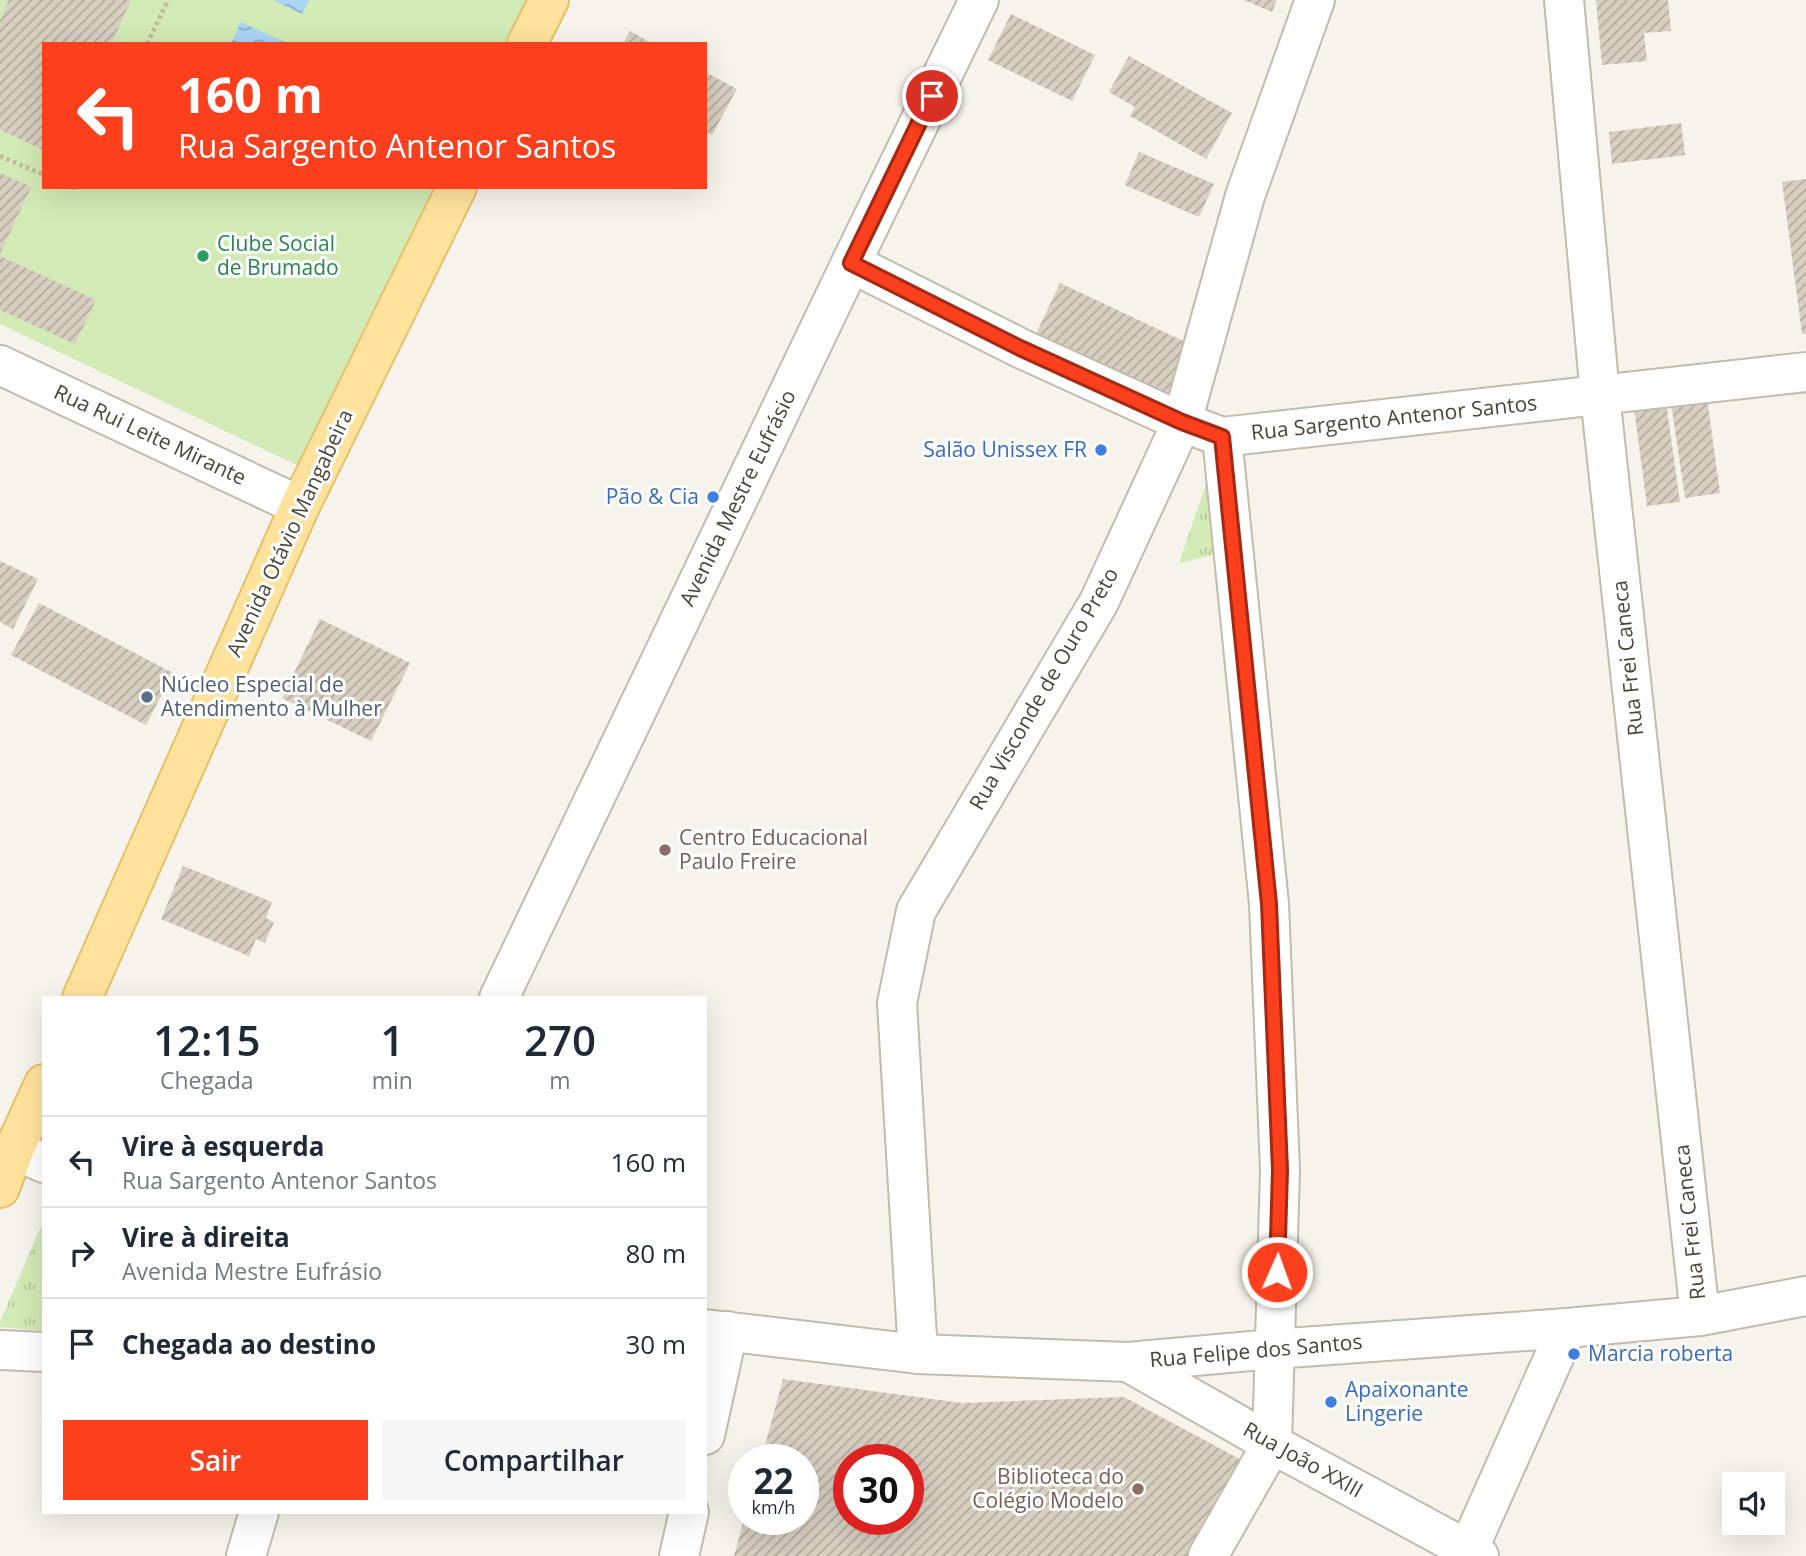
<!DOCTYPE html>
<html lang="pt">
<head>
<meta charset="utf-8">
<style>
  :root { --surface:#fff; --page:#f6f6f7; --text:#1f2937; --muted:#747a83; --line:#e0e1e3; --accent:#fc3f1d }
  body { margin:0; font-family:"Open Sans",sans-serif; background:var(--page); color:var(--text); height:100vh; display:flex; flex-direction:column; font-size:26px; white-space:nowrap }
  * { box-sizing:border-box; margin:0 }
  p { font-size:23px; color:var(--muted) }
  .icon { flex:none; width:38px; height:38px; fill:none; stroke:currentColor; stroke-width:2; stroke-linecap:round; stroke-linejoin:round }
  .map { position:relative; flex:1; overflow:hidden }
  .drawer { position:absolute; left:42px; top:996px; width:665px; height:518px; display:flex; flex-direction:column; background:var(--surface); border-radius:0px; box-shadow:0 7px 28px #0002 }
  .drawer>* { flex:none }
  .guide { position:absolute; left:42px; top:42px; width:665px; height:147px; border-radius:0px; box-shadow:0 7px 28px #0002; background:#fc3f1d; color:#fff; overflow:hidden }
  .tools { position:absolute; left:1722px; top:1472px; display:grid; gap:14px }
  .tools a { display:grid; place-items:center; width:63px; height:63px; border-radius:0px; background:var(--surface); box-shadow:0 7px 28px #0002; font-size:35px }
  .speed { position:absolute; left:728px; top:1444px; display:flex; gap:14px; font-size:35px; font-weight:700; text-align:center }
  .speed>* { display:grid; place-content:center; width:91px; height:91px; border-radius:50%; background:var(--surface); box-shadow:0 7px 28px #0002; line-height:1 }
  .speed small { font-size:18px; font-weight:400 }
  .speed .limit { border:10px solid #d22; background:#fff; color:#111 }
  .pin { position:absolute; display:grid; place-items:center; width:60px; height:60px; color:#fff; margin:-30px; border:4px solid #fff; border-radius:50%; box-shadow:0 2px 7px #0007 }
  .me { position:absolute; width:77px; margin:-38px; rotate:2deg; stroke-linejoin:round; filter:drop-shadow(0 0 5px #0008) }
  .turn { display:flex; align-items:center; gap:24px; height:147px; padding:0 21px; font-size:32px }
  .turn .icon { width:91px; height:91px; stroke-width:2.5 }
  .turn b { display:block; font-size:49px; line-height:60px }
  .eta { display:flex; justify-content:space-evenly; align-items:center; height:119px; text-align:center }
  .eta b { font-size:42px; font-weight:600; line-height:49px }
  .action { display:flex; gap:14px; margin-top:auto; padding:14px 21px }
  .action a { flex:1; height:80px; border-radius:0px; background:var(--accent); color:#fff; font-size:28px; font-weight:600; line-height:80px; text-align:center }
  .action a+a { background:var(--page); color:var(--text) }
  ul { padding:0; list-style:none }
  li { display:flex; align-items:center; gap:21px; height:91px; padding:0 21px; border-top:2px solid var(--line) }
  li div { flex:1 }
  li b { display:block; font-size:26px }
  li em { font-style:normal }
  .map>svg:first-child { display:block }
  .park { fill:url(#park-tufts) }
  .pitch { fill:#d2eab5 }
  .water { fill:url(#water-waves) }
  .building { fill:url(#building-hatch); fill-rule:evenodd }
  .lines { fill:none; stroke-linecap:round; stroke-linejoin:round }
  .minor-casing { stroke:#c2bbae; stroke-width:42 }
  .major-casing { stroke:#e6c16a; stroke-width:42 }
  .path { stroke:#c4b79f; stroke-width:4.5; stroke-dasharray:3.5 3.5; stroke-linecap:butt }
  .minor { stroke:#fff; stroke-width:38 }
  .major { stroke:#ffe39c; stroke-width:38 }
  .route-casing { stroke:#a42913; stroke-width:18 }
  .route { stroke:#fc3f1d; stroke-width:12 }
  .leisure-dot { fill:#2e9e5b; stroke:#fff; stroke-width:2.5 }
  .shop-dot { fill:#3f7fe0; stroke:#fff; stroke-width:2.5 }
  .service-dot { fill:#5c6f8a; stroke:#fff; stroke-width:2.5 }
  .education-dot { fill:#8d6e63; stroke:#fff; stroke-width:2.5 }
  .labels { text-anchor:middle; stroke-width:6; stroke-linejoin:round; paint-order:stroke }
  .leisure-label { font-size:21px; fill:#27864d; stroke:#fff; text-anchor:start }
  .street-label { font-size:21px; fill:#4b4439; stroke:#fff }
  .shop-label { font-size:21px; fill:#366cbe; stroke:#fff; text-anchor:end }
  .service-label { font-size:21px; fill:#4e5e75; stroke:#fff; text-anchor:start }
  .education-label { font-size:21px; fill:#785e54; stroke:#fff; text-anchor:start }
</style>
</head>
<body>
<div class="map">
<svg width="1806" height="1556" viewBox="0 0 1806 1556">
  <defs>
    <pattern id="park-tufts" width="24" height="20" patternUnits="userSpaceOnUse" patternTransform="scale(1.75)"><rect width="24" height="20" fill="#d2eab5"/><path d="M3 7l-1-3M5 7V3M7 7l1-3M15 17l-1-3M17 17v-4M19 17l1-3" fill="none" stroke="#b6ca9c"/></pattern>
    <pattern id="water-waves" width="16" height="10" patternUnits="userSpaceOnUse" patternTransform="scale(1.75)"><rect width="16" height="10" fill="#a9d4f2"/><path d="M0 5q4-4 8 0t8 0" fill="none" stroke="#8caec5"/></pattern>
    <pattern id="building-hatch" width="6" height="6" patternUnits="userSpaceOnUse" patternTransform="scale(1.75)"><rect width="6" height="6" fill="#d8cfc1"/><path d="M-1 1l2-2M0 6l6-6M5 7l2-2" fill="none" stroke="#b1aa9e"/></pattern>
  </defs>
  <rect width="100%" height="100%" fill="#f6f3ec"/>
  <!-- park -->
  <g class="park">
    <polygon points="1213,463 1230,551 1179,563"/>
    <polygon points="44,1219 44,1331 0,1327 0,1322"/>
  </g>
  <!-- pitch -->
  <polygon class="pitch" points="0,0 529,0 508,44 44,44 44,187 439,187 303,468 0,324"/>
  <!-- water -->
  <g class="water">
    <polygon points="273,0 309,0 302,14"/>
    <polygon points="241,22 289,44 231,44"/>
  </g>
  <!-- building -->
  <g class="building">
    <polygon points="9,0 131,0 111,44 44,44 44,150 0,130 0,21"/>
    <polygon points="1244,0 1277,0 1272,12"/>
    <polygon points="1596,0 1668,0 1671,31 1644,33 1647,61 1602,65"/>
    <polygon points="1011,14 1095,55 1072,101 988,60"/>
    <polygon points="630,31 653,44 623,44"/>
    <polygon points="1129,56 1232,113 1206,159 1130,116 1135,107 1109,92"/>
    <polygon points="705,72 737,89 712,135 705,131"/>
    <polygon points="1681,123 1685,155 1612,164 1609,132"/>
    <polygon points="1139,152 1214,184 1199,217 1125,185"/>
    <polygon points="0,173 31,187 0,254"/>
    <polygon points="1806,179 1806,334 1802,334 1782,182"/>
    <polygon points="0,256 96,300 75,344 0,310"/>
    <polygon points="1060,283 1196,347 1171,398 1036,334"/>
    <polygon points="1707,398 1720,493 1685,498 1671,403"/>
    <polygon points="1666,403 1680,502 1647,506 1634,408"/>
    <polygon points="0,561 38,579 13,629 0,622"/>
    <polygon points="39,603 173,673 146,725 11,655"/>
    <polygon points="320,619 410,663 371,741 282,698"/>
    <polygon points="183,866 272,902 266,918 274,922 265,943 256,939 249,956 161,919"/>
    <path d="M783,1379L962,1403L1124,1397L1249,1464L1191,1556H734L744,1519H803V1460H761ZM849,1460H908V1519H849Z"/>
  </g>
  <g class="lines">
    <defs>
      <g id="minor">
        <polyline points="1564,0 1600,395 1700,1316"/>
        <polyline points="851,263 1020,348 1182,422 1222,437 1806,372"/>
        <polyline points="0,365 300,506"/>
        <polyline points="499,998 851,263 979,0"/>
        <polyline points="14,1150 44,1163"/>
        <polyline points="705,1329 918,1354 1128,1362 1274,1349 1567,1328 1700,1316 1806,1296"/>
        <polyline points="0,1350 44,1352"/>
        <polyline points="918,1354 897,1003 916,911 1099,602 1182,422 1245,196 1315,0"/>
        <polyline points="1128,1362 1272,1444 1479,1556"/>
        <polyline points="705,1435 728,1331"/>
        <polyline points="1468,1550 1567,1328"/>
        <polyline points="246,1556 259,1512"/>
        <polyline points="679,1556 689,1512"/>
        <polyline points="1208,1556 1272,1444 1280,1170 1269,904 1222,437"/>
      </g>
      <g id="major">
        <polyline points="527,44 549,0"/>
        <polyline points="82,998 300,506 457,187"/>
        <polyline points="0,1188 14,1150 44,1084"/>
      </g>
    </defs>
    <!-- minor casing -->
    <use href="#minor" class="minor-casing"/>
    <!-- major casing -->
    <use href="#major" class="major-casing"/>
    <!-- path -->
    <g class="path">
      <polyline points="147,44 168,0"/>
      <polyline points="0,156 44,175"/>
      <polyline points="72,187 76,189 77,187"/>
    </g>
    <!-- minor -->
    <use href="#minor" class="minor"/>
    <!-- major -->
    <use href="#major" class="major"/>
  </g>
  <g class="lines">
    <defs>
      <polyline id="route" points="932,96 851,263 1020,348 1182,422 1222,437 1269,904 1280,1170 1277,1272"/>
    </defs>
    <!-- route casing -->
    <use href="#route" class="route-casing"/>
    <!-- route -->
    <use href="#route" class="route"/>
  </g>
  <!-- markers -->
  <circle class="leisure-dot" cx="203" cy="256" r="7"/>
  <g class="shop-dot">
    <circle cx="1101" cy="450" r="7"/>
    <circle cx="713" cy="497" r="7"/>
    <circle cx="1574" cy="1354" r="7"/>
    <circle cx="1331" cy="1402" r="7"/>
  </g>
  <circle class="service-dot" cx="147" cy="697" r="7"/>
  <g class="education-dot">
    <circle cx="665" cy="850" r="7"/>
    <circle cx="1138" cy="1489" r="7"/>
  </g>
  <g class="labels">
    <!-- leisure labels -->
    <g class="leisure-label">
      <text x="217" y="251">Clube Social<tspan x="217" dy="24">de Brumado</tspan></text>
    </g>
    <!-- street labels -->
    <g class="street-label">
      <text transform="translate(1394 418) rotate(-6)" y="7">Rua Sargento Antenor Santos</text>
      <text transform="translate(150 435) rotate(25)" y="7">Rua Rui Leite Mirante</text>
      <text transform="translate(738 498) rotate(-64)" y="7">Avenida Mestre Eufrásio</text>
      <text transform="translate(290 533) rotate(-65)" y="7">Avenida Otávio Mangabeira</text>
      <text transform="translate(1628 658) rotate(-96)" y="7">Rua Frei Caneca</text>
      <text transform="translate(1044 689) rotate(-60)" y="7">Rua Visconde de Ouro Preto</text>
      <text transform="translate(1690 1222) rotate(-96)" y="7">Rua Frei Caneca</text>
      <text transform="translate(1256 1351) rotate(-5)" y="7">Rua Felipe dos Santos</text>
      <text transform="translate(1303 1460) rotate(29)" y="7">Rua João XXIII</text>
    </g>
    <!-- shop labels -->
    <g class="shop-label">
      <text x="1087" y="457">Salão Unissex FR</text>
      <text x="699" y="504">Pão &amp; Cia</text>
      <text x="1588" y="1361" text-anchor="start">Marcia roberta</text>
      <text x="1345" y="1397" text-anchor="start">Apaixonante<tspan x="1345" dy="24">Lingerie</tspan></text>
    </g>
    <!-- service labels -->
    <g class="service-label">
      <text x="161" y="692">Núcleo Especial de<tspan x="161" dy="24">Atendimento à Mulher</tspan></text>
    </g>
    <!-- education labels -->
    <g class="education-label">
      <text x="679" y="845">Centro Educacional<tspan x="679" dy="24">Paulo Freire</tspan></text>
      <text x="1124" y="1484" text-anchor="end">Biblioteca do<tspan x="1124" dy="24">Colégio Modelo</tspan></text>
    </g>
  </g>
</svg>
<div class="tools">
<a><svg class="icon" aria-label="sound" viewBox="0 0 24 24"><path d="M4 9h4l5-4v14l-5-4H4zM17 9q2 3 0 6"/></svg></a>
</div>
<div class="speed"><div>22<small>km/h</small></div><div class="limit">30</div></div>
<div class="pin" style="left:932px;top:96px;background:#d93025"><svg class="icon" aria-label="arrive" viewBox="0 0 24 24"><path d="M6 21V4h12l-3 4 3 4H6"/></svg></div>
<svg class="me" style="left:1277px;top:1272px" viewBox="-20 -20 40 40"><circle r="17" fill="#fc3f1d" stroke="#fff" stroke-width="3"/><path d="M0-11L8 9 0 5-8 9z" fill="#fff"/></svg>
<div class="guide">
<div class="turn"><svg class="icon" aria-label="left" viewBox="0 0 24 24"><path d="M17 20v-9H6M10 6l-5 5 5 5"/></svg><div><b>160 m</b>Rua Sargento Antenor Santos</div></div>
</div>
<section class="drawer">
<div class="eta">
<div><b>12:15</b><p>Chegada</p></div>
<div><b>1</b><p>min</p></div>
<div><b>270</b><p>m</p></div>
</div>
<ul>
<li><svg class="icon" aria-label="left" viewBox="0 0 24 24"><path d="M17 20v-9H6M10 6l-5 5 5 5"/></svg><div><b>Vire à esquerda</b><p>Rua Sargento Antenor Santos</p></div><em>160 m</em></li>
<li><svg class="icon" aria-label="right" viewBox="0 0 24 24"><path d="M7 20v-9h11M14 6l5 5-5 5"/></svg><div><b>Vire à direita</b><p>Avenida Mestre Eufrásio</p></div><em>80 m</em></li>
<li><svg class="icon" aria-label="arrive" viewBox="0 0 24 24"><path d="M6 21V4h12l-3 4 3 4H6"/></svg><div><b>Chegada ao destino</b></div><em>30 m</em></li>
</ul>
<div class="action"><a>Sair</a><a>Compartilhar</a></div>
</section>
</div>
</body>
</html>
